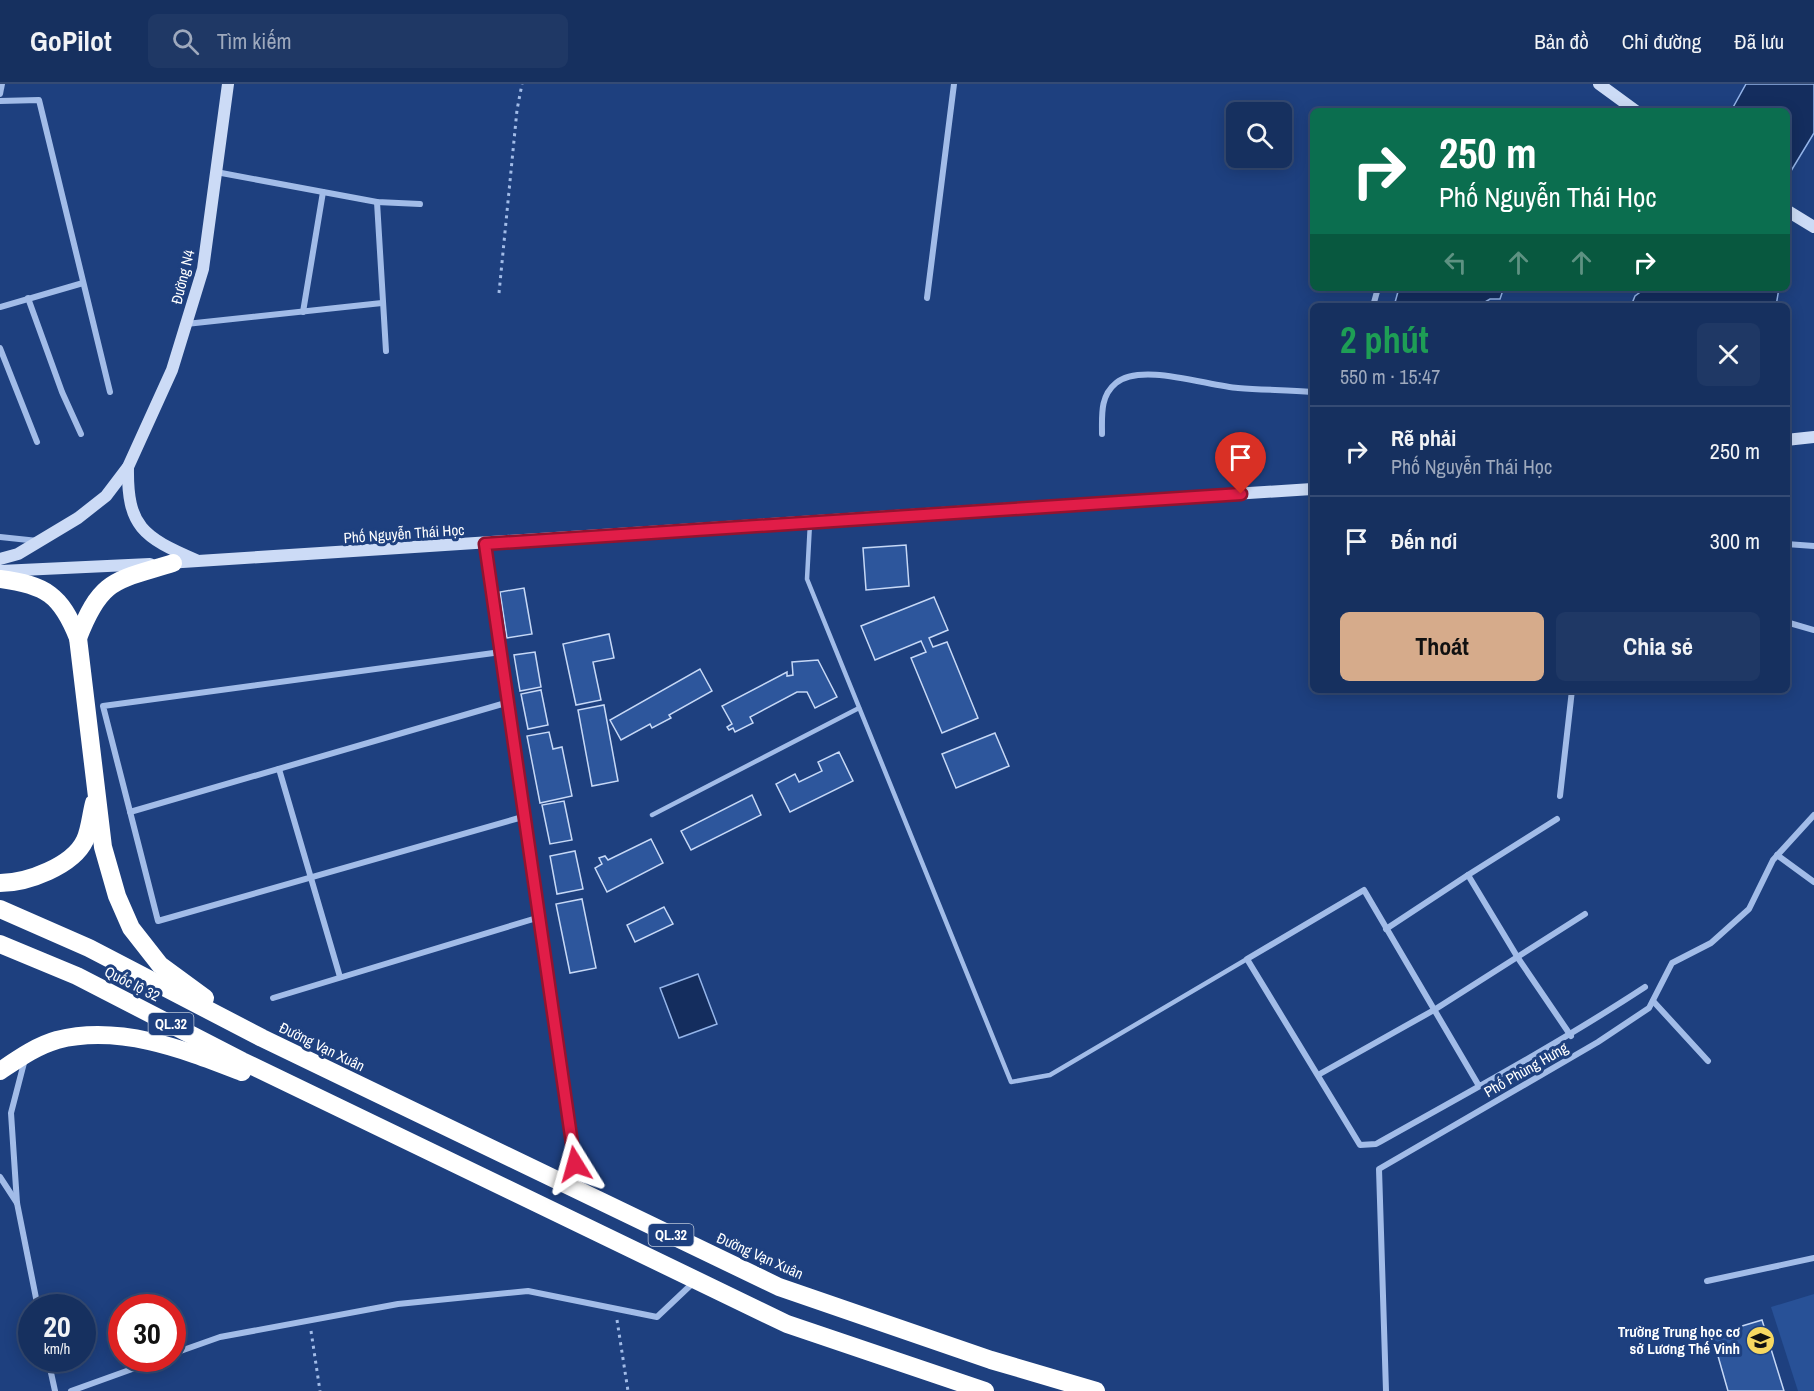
<!DOCTYPE html>
<html lang="vi">
<head>
<meta charset="utf-8">
<style>
  :root { --surface:#16305f; --page:#1f3865; --text:#f1f3f6; --muted:#9ea9bd; --line:#354b74; --accent:#d6ab8b }
  body { margin:0; font-family:"Archivo Narrow",sans-serif; background:var(--page); color:var(--text); height:100vh; display:flex; flex-direction:column; font-size:22px; white-space:nowrap }
  * { box-sizing:border-box; margin:0 }
  p { font-size:20px; color:var(--muted) }
  .icon { flex:none; width:33px; height:33px; fill:none; stroke:currentColor; stroke-width:2; stroke-linecap:round; stroke-linejoin:round }
  .map { position:relative; flex:1; overflow:hidden }
  .panel { position:absolute; left:1310px; top:219px; width:480px; height:390px; display:flex; flex-direction:column; background:var(--surface); border-radius:9px; box-shadow:0 3px 15px #0003,0 0 0 2px var(--line) }
  .panel>* { flex:none }
  .top-card { position:absolute; left:1310px; top:24px; width:480px; height:183px; border-radius:9px; box-shadow:0 3px 15px #0003,0 0 0 2px var(--line); background:#0b6e4f; color:#fff; overflow:hidden }
  .tools { position:absolute; left:1226px; top:18px; display:grid; gap:12px }
  .tools a { display:grid; place-items:center; width:66px; height:66px; border-radius:9px; background:var(--surface); box-shadow:0 3px 15px #0003,0 0 0 2px var(--line); font-size:30px }
  .speed { position:absolute; left:18px; top:1210px; display:flex; gap:12px; font-size:30px; font-weight:700; text-align:center }
  .speed>* { display:grid; place-content:center; width:78px; height:78px; border-radius:50%; background:var(--surface); box-shadow:0 3px 15px #0003,0 0 0 2px var(--line); line-height:1 }
  .speed small { font-size:15px; font-weight:400 }
  .speed .limit { border:9px solid #d22; background:#fff; color:#111 }
  .pin { position:absolute; display:grid; place-items:center; width:51px; height:51px; color:#fff; margin:-62px -26px; border-radius:50% 50% 50% 0; rotate:-45deg; box-shadow:0 0 6px #0007 }
  .pin .icon { rotate:45deg }
  .me { position:absolute; width:66px; margin:-33px; rotate:352deg; stroke-linejoin:round; filter:drop-shadow(0 0 4px #0008) }
  .turn { display:flex; align-items:center; gap:21px; height:126px; padding:0 30px; font-size:27px }
  .turn .icon { width:78px; height:78px; stroke-width:2.5 }
  .turn b { display:block; font-size:42px; line-height:51px }
  .lanes { display:flex; align-items:center; height:57px; padding:0 30px; background:#0003; justify-content:center; gap:30px; direction:ltr }
  .lanes .off { opacity:.35 }
  .round { display:grid; place-items:center; flex:none; width:63px; height:63px; border-radius:9px; background:var(--page) }
  .overview { display:flex; align-items:center; justify-content:space-between; height:102px; padding:0 30px }
  h1 { font-size:36px; font-weight:700; line-height:45px; color:#1e9e55 }
  .cta { display:flex; gap:12px; margin-top:auto; padding:12px 30px }
  .cta a { flex:1; height:69px; border-radius:9px; background:var(--accent); color:#111; font-size:24px; font-weight:700; line-height:69px; text-align:center }
  .cta a+a { background:var(--page); color:var(--text) }
  ul { padding:0; list-style:none }
  li { display:flex; align-items:center; gap:18px; height:90px; padding:0 30px; border-top:2px solid var(--line) }
  li div { flex:1 }
  li b { display:block; font-size:22px }
  li em { font-style:normal }
  header { display:flex; align-items:center; gap:36px; box-sizing:border-box; height:84px; padding:0 30px; background:var(--surface); border-bottom:2px solid var(--line) }
  header strong { font-size:28px }
  nav { display:flex; gap:33px; margin-inline-start:auto; font-size:21px }
  .search { width:420px; height:54px; background:var(--page); display:flex; align-items:center; gap:15px; box-sizing:border-box; padding:0 21px; border-radius:9px; color:var(--muted); font-size:22px }
  .map>svg:first-child { display:block }
  .green { fill:#285197 }
  .water { fill:#142d5e; stroke:#95b5ea; stroke-width:1.5 }
  .building { fill:#2d569c; stroke:#c6d8f6; stroke-width:1.5 }
  .lines { fill:none; stroke-linecap:round; stroke-linejoin:round }
  .path { stroke:#a2bce8; stroke-width:3; stroke-dasharray:3 4.5; stroke-linecap:butt }
  .lane { stroke:#a2bce8; stroke-width:4.5 }
  .street { stroke:#a2bce8; stroke-width:6 }
  .secondary { stroke:#ccdbf6; stroke-width:12 }
  .highway { stroke:#fff; stroke-width:18 }
  .route-casing { stroke:#92132f; stroke-width:15 }
  .route { stroke:#e11d48; stroke-width:10 }
  .labels { text-anchor:middle; stroke-width:6; stroke-linejoin:round; paint-order:stroke }
  .shield { fill:#1e407f; stroke:#bcc6d9; stroke-width:1.5 }
  .shield-label { font-size:14px; font-weight:bold; fill:#fff }
  .street-label { font-size:15px; fill:#fff; stroke:#1e407f }
  .poi-label { font-size:15px; font-weight:bold; fill:#fff; stroke:#1e407f; text-anchor:end }
</style>
</head>
<body>
<header>
<strong>GoPilot</strong>
<div class="search"><svg class="icon" aria-label="search" viewBox="0 0 24 24"><circle cx="10" cy="10" r="6"/><path d="M15 15l6 6"/></svg>Tìm kiếm</div>
<nav><a>Bản đồ</a><a>Chỉ đường</a><a>Đã lưu</a></nav>
</header>
<div class="map">
<svg width="1814" height="1307" viewBox="0 0 1814 1307">
  <rect width="100%" height="100%" fill="#1e407f"/>
  <!-- green -->
  <polygon class="green" points="1814,1210 1814,1307 1798,1307 1771,1223"/>
  <!-- water -->
  <g class="water">
    <polygon points="1746,0 1814,0 1814,49 1791,87 1787,83 1786,27 1731,27"/>
    <polygon points="1399,204 1521,204 1522,208 1503,206 1500,215 1490,215 1480,221 1394,222"/>
    <polygon points="1646,204 1779,204 1776,222 1631,222 1635,212"/>
    <polygon points="698,890 717,940 679,954 660,904"/>
  </g>
  <!-- building -->
  <g class="building">
    <polygon points="906,461 909,502 866,506 863,464"/>
    <polygon points="524,504 532,550 507,554 500,508"/>
    <polygon points="934,513 948,546 929,554 933,563 947,558 978,634 942,649 911,574 926,568 921,557 875,576 861,542"/>
    <polygon points="609,550 614,574 593,578 601,616 576,621 563,560"/>
    <polygon points="535,568 541,603 520,607 514,571"/>
    <polygon points="818,576 837,613 815,624 807,608 797,608 750,633 753,639 735,648 733,644 729,646 727,643 732,640 722,622 787,588 787,592 793,591 792,578"/>
    <polygon points="700,585 712,607 669,631 671,634 652,644 650,640 621,656 610,636"/>
    <polygon points="541,606 548,641 528,645 521,610"/>
    <polygon points="604,621 618,697 592,702 578,626"/>
    <polygon points="549,648 553,665 562,663 572,712 540,719 527,652"/>
    <polygon points="995,649 1009,682 956,704 942,670"/>
    <polygon points="839,668 853,697 790,728 776,700 795,690 799,698 822,687 818,678"/>
    <polygon points="752,711 761,731 691,766 681,747"/>
    <polygon points="564,717 572,756 550,760 542,721"/>
    <polygon points="651,755 663,779 607,808 595,784 602,780 599,774 605,772 608,776"/>
    <polygon points="575,767 583,805 557,810 550,772"/>
    <polygon points="582,815 596,884 570,889 556,820"/>
    <polygon points="664,823 673,840 635,858 627,841"/>
    <polygon points="1762,1236 1784,1307 1728,1307 1712,1251"/>
  </g>
  <g class="lines">
    <!-- path -->
    <g class="path">
      <polyline points="499,209 517,26 522,0"/>
      <polyline points="617,1236 628,1307"/>
      <polyline points="311,1247 320,1307"/>
    </g>
    <!-- lane -->
    <g class="lane">
      <polyline points="810,439 807,495 1011,998 1050,991 1247,875"/>
      <polyline points="652,731 859,624"/>
    </g>
    <!-- street -->
    <g class="street">
      <polyline points="0,10 2,0"/>
      <polyline points="0,17 39,16 110,308"/>
      <polyline points="216,88 377,118 420,120"/>
      <polyline points="377,118 386,267"/>
      <polyline points="28,214 62,308 81,350"/>
      <polyline points="927,214 954,0"/>
      <polyline points="1373,222 1378,204"/>
      <polyline points="0,223 83,199"/>
      <polyline points="303,228 323,108"/>
      <polyline points="186,240 382,219"/>
      <polyline points="0,264 37,358"/>
      <path d="M1102,350C1102,331 1100,312 1116,299C1141,278 1208,302 1238,304C1263,306 1288,306 1312,308"/>
      <polyline points="0,453 38,457"/>
      <polyline points="485,460 575,1080 568,1100"/>
      <polyline points="1786,460 1814,462"/>
      <polyline points="1786,538 1814,546"/>
      <polyline points="501,568 103,622 158,837 526,732"/>
      <polyline points="279,685 340,893"/>
      <polyline points="1560,712 1572,606"/>
      <polyline points="130,728 509,618"/>
      <polyline points="1777,771 1814,798"/>
      <polyline points="1468,791 1557,735"/>
      <polyline points="1386,845 1468,791 1518,874 1571,952"/>
      <polyline points="273,914 540,833"/>
      <polyline points="1653,917 1708,977"/>
      <polyline points="25,975 11,1029 17,1119 38,1224"/>
      <polyline points="1318,991 1434,926 1585,830"/>
      <path d="M1479,1002L1364,806L1247,875L1360,1061L1376,1060C1467,1009 1558,960 1645,903"/>
      <polyline points="0,1093 17,1119"/>
      <polyline points="1707,1197 1814,1174"/>
      <polyline points="172,1270 220,1253 398,1220 528,1207 657,1233 694,1198"/>
      <polyline points="48,1275 55,1307"/>
      <polyline points="71,1307 160,1275"/>
      <polyline points="1386,1307 1379,1085 1598,958 1649,924 1672,879 1711,859 1749,825 1773,776 1814,731"/>
    </g>
    <!-- secondary -->
    <g class="secondary">
      <polyline points="1599,0 1636,27"/>
      <polyline points="1786,126 1814,143"/>
      <polyline points="1786,356 1814,353"/>
      <path d="M128,383C127,443 143,453 196,476"/>
      <polyline points="0,475 18,470 78,434 106,412 128,383 172,286 203,185 228,0"/>
      <polyline points="167,479 1312,405"/>
      <polyline points="0,487 150,480"/>
    </g>
    <!-- highway -->
    <g class="highway">
      <path d="M0,495C46,501 61,511 78,554L103,763L117,812L131,844L160,881L205,914"/>
      <path d="M78,554C101,494 115,497 173,479"/>
      <path d="M0,799C27,799 73,782 85,756C90,745 91,730 94,719"/>
      <polyline points="0,825 89,864 262,954 779,1203 991,1276 1096,1307"/>
      <polyline points="0,860 77,892 242,977 787,1240 985,1307"/>
      <path d="M0,987C18,975 36,962 57,956C120,940 185,966 242,988"/>
    </g>
  </g>
  <g class="lines">
    <defs>
      <polyline id="route" points="575,1080 485,460 1241,410"/>
    </defs>
    <!-- route casing -->
    <use href="#route" class="route-casing"/>
    <!-- route -->
    <use href="#route" class="route"/>
  </g>
  <!-- icons -->
  <defs>
    <symbol id="school-disc" viewBox="-11 -11 22 22"><circle r="9.5" fill="#f7d861" stroke="#1e407f"/><path d="M0-5L7-2L0 1L-7-2ZM-4 1L0 2.5L4 1V4Q0 6-4 4Z" fill="#111"/></symbol>
  </defs>
  <g fill-rule="evenodd">
    <use href="#school-disc" x="1744" y="1240" width="33" height="33"/>
  </g>
  <g class="labels">
    <!-- shield labels -->
    <g class="shield">
      <rect x="148.5" y="929" width="45" height="22" rx="4.5"/>
      <rect x="648.5" y="1140" width="45" height="22" rx="4.5"/>
    </g>
    <g class="shield-label">
      <text x="171" y="945">QL.32</text>
      <text x="671" y="1156">QL.32</text>
    </g>
    <!-- street labels -->
    <g class="street-label">
      <text transform="translate(183 193) rotate(-76)" y="5">Đường N4</text>
      <text transform="translate(404 450) rotate(-4)" y="5">Phố Nguyễn Thái Học</text>
      <text transform="translate(132 900) rotate(27)" y="5">Quốc lộ 32</text>
      <text transform="translate(322 963) rotate(26)" y="5">Đường Vạn Xuân</text>
      <text transform="translate(1526 986) rotate(-30)" y="5">Phố Phùng Hưng</text>
      <text transform="translate(760 1172) rotate(24)" y="5">Đường Vạn Xuân</text>
    </g>
    <!-- poi labels -->
    <g class="poi-label">
      <text x="1740" y="1253">Trường Trung học cơ<tspan x="1740" dy="17">sở Lương Thế Vinh</tspan></text>
    </g>
  </g>
</svg>
<div class="tools">
<a><svg class="icon" aria-label="search" viewBox="0 0 24 24"><circle cx="10" cy="10" r="6"/><path d="M15 15l6 6"/></svg></a>
</div>
<div class="speed"><div>20<small>km/h</small></div><div class="limit">30</div></div>
<div class="pin" style="left:1241px;top:410px;background:#d93025"><svg class="icon" aria-label="arrive" viewBox="0 0 24 24"><path d="M6 21V4h12l-3 4 3 4H6"/></svg></div>
<svg class="me" style="left:575px;top:1080px" viewBox="-20 -20 40 40"><path d="M0-17L14 15 0 8-14 15z" fill="#e11d48" stroke="#fff" stroke-width="4"/></svg>
<div class="top-card">
<div class="turn"><svg class="icon" aria-label="right" viewBox="0 0 24 24"><path d="M7 20v-9h11M14 6l5 5-5 5"/></svg><div><b>250 m</b>Phố Nguyễn Thái Học</div></div>
<div class="lanes"><svg class="icon off" aria-label="left" viewBox="0 0 24 24"><path d="M17 20v-9H6M10 6l-5 5 5 5"/></svg><svg class="icon off" aria-label="ahead" viewBox="0 0 24 24"><path d="M12 20V5M6 11l6-6 6 6"/></svg><svg class="icon off" aria-label="ahead" viewBox="0 0 24 24"><path d="M12 20V5M6 11l6-6 6 6"/></svg><svg class="icon" aria-label="right" viewBox="0 0 24 24"><path d="M7 20v-9h11M14 6l5 5-5 5"/></svg></div>
</div>
<section class="panel">
<div class="overview"><div><h1>2 phút</h1><p>550 m · 15:47</p></div><a class="round"><svg class="icon" aria-label="close" viewBox="0 0 24 24"><path d="M6 6l12 12M18 6L6 18"/></svg></a></div>
<ul>
<li><svg class="icon" aria-label="right" viewBox="0 0 24 24"><path d="M7 20v-9h11M14 6l5 5-5 5"/></svg><div><b>Rẽ phải</b><p>Phố Nguyễn Thái Học</p></div><em>250 m</em></li>
<li><svg class="icon" aria-label="arrive" viewBox="0 0 24 24"><path d="M6 21V4h12l-3 4 3 4H6"/></svg><div><b>Đến nơi</b></div><em>300 m</em></li>
</ul>
<div class="cta"><a>Thoát</a><a>Chia sẻ</a></div>
</section>
</div>
</body>
</html>
